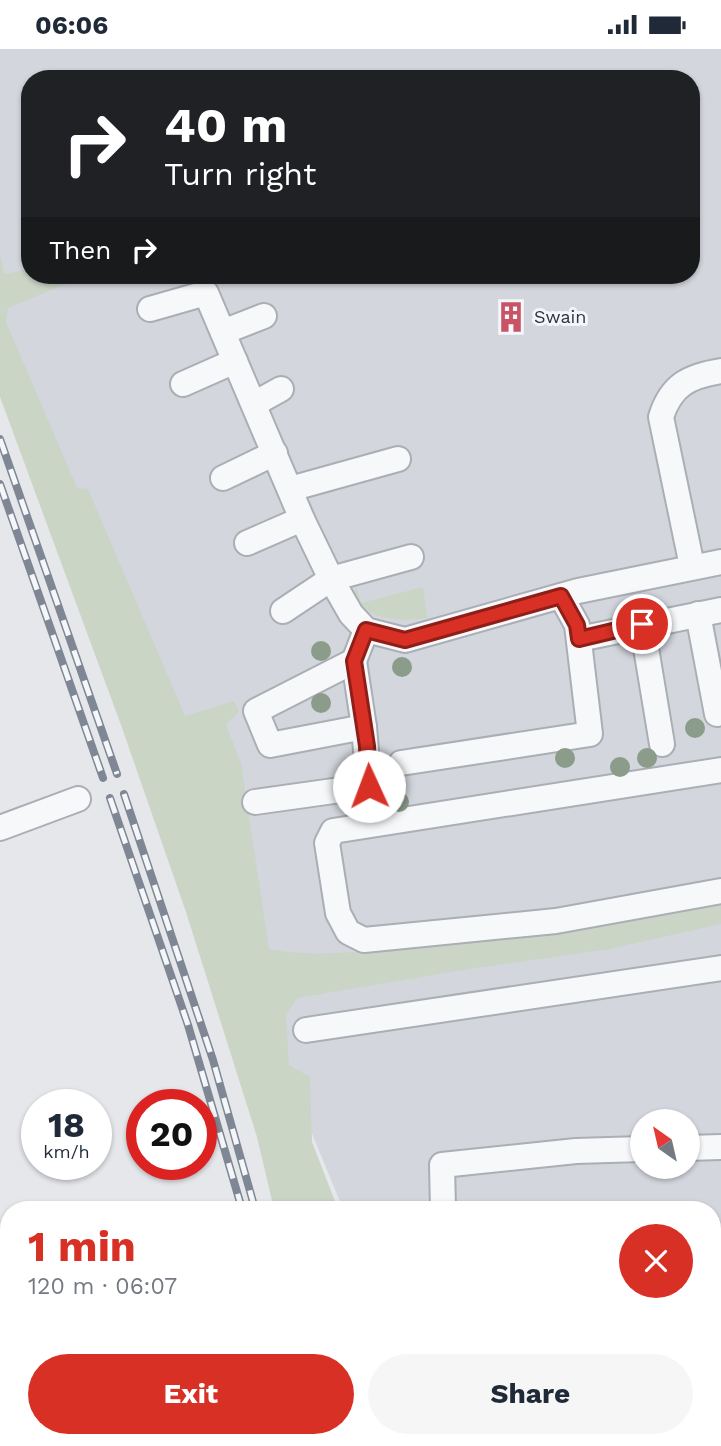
<!DOCTYPE html>
<html lang="en">
<head>
<meta charset="utf-8">
<style>
  :root { --surface:#fff; --page:#f6f6f7; --text:#1f2937; --muted:#747a83; --accent:#d93025 }
  body { margin:0; font-family:"Work Sans",sans-serif; background:var(--page); color:var(--text); height:100vh; display:flex; flex-direction:column; font-size:26px; white-space:nowrap }
  * { box-sizing:border-box; margin:0 }
  p { font-size:23px; color:var(--muted) }
  .icon { flex:none; width:38px; height:38px; fill:none; stroke:currentColor; stroke-width:2; stroke-linecap:round; stroke-linejoin:round }
  .map { position:relative; flex:1; overflow:hidden }
  .panel { position:absolute; left:0px; top:1152px; width:721px; height:247px; display:flex; flex-direction:column; background:var(--surface); border-radius:28px 28px 0 0; box-shadow:0 2px 5px #0004 }
  .panel>* { flex:none }
  .top-card { position:absolute; left:21px; top:21px; width:679px; height:214px; border-radius:28px; box-shadow:0 2px 5px #0004; background:#202124; color:#fff; overflow:hidden }
  .needle { width:46px; rotate:326deg }
  .controls { position:absolute; left:630px; top:1060px; display:grid; gap:14px }
  .controls a { display:grid; place-items:center; width:70px; height:70px; border-radius:50%; background:var(--surface); box-shadow:0 2px 5px #0004; font-size:35px }
  .speed { position:absolute; left:21px; top:1040px; display:flex; gap:14px; font-size:35px; font-weight:700; text-align:center }
  .speed>* { display:grid; place-content:center; width:91px; height:91px; border-radius:50%; background:var(--surface); box-shadow:0 2px 5px #0004; line-height:1 }
  .speed small { font-size:18px; font-weight:400 }
  .speed .limit { border:10px solid #d22; background:#fff; color:#111 }
  .pin { position:absolute; display:grid; place-items:center; width:60px; height:60px; color:#fff; margin:-30px; border:4px solid #fff; border-radius:50%; box-shadow:0 2px 7px #0007 }
  .me { position:absolute; width:77px; margin:-38px; rotate:358deg; stroke-linejoin:round; filter:drop-shadow(0 0 5px #0008) }
  .turn { display:flex; align-items:center; gap:24px; height:147px; padding:0 28px; font-size:32px }
  .turn .icon { width:91px; height:91px; stroke-width:2.5 }
  .turn b { display:block; font-size:49px; line-height:60px }
  .then { display:flex; align-items:center; height:66px; padding:0 28px; background:#0003; gap:14px; font-size:26px }
  .round { display:grid; place-items:center; flex:none; width:74px; height:74px; border-radius:37px; background:var(--page) }
  .head { display:flex; align-items:center; justify-content:space-between; height:119px; padding:0 28px }
  h1 { font-size:42px; font-weight:700; line-height:52px; color:var(--accent) }
  .action { display:flex; gap:14px; margin-top:auto; padding:14px 28px }
  .action a { flex:1; height:80px; border-radius:42px; background:var(--accent); color:#fff; font-size:28px; font-weight:700; line-height:80px; text-align:center }
  .action a+a { background:var(--page); color:var(--text) }
  .status { display:flex; justify-content:space-between; align-items:center; height:49px; padding:0 35px; background:var(--surface); direction:ltr }
  .status svg { height:19px; fill:currentColor }
  .map>svg:first-child { display:block }
  .built { fill:#d3d6dd; fill-rule:evenodd }
  .green { fill:#cad5c6 }
  .lines { fill:none; stroke-linecap:round; stroke-linejoin:round }
  .minor-casing { stroke:#aaaeb5; stroke-width:28 }
  .major-casing { stroke:#a5acb6; stroke-width:35 }
  .minor { stroke:#f7f8fa; stroke-width:24 }
  .major { stroke:#fff; stroke-width:32 }
  .rail-casing { stroke:#7f8794; stroke-width:8 }
  .rail { stroke:#f4f6f9; stroke-width:5; stroke-dasharray:16; stroke-linecap:butt }
  .tree { fill:#8b9c8a }
  .route-casing { stroke:#8d1f18; stroke-width:18 }
  .route { stroke:#d93025; stroke-width:12 }
  .labels { text-anchor:middle; stroke-width:6; stroke-linejoin:round; paint-order:stroke }
  .poi-label { font-size:18px; fill:#2d3543; stroke:#f4f6f9; text-anchor:start }
</style>
</head>
<body>
<div class="status"><b>06:06</b><svg viewBox="0 0 49 12"><path d="M0 12V9h3v3zM5 12V6h3v6zM10 12V3h3v9zM15 12V0h3v12zM26 1h20v11H26zM47 4h2v5h-2z"/></svg></div>
<div class="map">
<svg width="721" height="1397" viewBox="0 0 721 1397">
  <rect width="100%" height="100%" fill="#e5e7eb"/>
  <!-- built -->
  <path class="built" d="M0,0H721V1397H440L437,1390H712V1160H343L0,323ZM30,30H691V226H30ZM642,1073H688V1118H642Z"/>
  <!-- green -->
  <g class="green">
    <path d="M0,205L4,225L30,220V226H87L8,259L6,273L77,439L88,440L185,667L234,652L239,662L226,676L241,714L269,900C308,908 347,903 387,901C500,894 610,877 721,855V875L609,900L469,920L297,949L286,967L289,1016L310,1028L312,1093L338,1160H274L257,1088L186,863L121,676L0,348Z"/>
    <path d="M356,537L361,554L423,538L427,569C398,573 375,572 353,550Z"/>
    <polygon points="0,1291 9,1304 9,1390 67,1390 72,1397 0,1397"/>
    <polygon points="324,1390 406,1390 407,1397 326,1397"/>
  </g>
  <g class="lines">
    <defs>
      <g id="minor">
        <polyline points="150,260 206,244 302,470 331,530 351,565 366,581 405,591 578,542 721,513"/>
        <polyline points="223,283 264,267"/>
        <polyline points="183,335 235,312"/>
        <polyline points="254,355 281,340"/>
        <polyline points="223,429 275,404"/>
        <polyline points="290,440 398,410"/>
        <polyline points="247,494 302,470"/>
        <path d="M692,517L661,368C671,336 689,327 721,322"/>
        <polyline points="283,562 331,530 411,508"/>
        <polyline points="698,565 717,665 721,664"/>
        <polyline points="642,575 662,695"/>
        <polyline points="579,590 721,561"/>
        <polyline points="354,612 364,678"/>
        <polyline points="401,714 590,685 577,576 561,547"/>
        <polyline points="721,721 333,782 327,794 338,864 348,883 364,891 556,872 721,842"/>
        <polyline points="255,753 369,737 364,678 270,696 256,662 354,612 366,581"/>
        <polyline points="0,779 78,750"/>
        <polyline points="306,981 721,919"/>
        <polyline points="688,1099 721,1098"/>
        <polyline points="443,1160 442,1116 576,1102 642,1100"/>
        <polyline points="449,1390 449,1397"/>
      </g>
      <g id="major">
        <polyline points="0,1246 9,1259"/>
        <polyline points="97,1390 101,1397"/>
      </g>
    </defs>
    <!-- minor casing -->
    <use href="#minor" class="minor-casing"/>
    <!-- major casing -->
    <use href="#major" class="major-casing"/>
    <!-- minor -->
    <use href="#minor" class="minor"/>
    <!-- major -->
    <use href="#major" class="major"/>
    <defs>
      <g id="rail">
        <polyline points="0,390 117,725"/>
        <polyline points="0,435 103,729"/>
        <polyline points="124,745 213,1011 255,1160"/>
        <polyline points="110,749 188,976 242,1160"/>
        <polyline points="297,1390 299,1397"/>
        <polyline points="312,1390 313,1397"/>
      </g>
    </defs>
    <!-- rail casing -->
    <use href="#rail" class="rail-casing"/>
    <!-- rail -->
    <use href="#rail" class="rail"/>
  </g>
  <!-- trees -->
  <g class="tree">
    <circle cx="321" cy="602" r="10"/>
    <circle cx="402" cy="618" r="10"/>
    <circle cx="321" cy="654" r="10"/>
    <circle cx="695" cy="679" r="10"/>
    <circle cx="565" cy="709" r="10"/>
    <circle cx="647" cy="709" r="10"/>
    <circle cx="620" cy="718" r="10"/>
    <circle cx="399" cy="753" r="10"/>
  </g>
  <g class="lines">
    <defs>
      <polyline id="route" points="369,737 367,697 354,612 366,581 405,591 561,547 577,576 579,590 642,575"/>
    </defs>
    <!-- route casing -->
    <use href="#route" class="route-casing"/>
    <!-- route -->
    <use href="#route" class="route"/>
  </g>
  <!-- icons -->
  <defs>
    <symbol id="building-bare" viewBox="-9 -9 18 18"><path d="M-4-6H4V6H1V3H-1V6H-4ZM-2.5-4.3h1.7v1.8h-1.7ZM.8-4.3h1.7v1.8H.8ZM-2.5-1h1.7V.8h-1.7ZM.8-1h1.7V.8H.8Z" fill="#c75365" stroke="#f4f6f9" stroke-width="2.5" paint-order="stroke"/></symbol>
  </defs>
  <g fill-rule="evenodd">
    <use href="#building-bare" x="489" y="246" width="44" height="44"/>
  </g>
  <g class="labels">
    <!-- poi labels -->
    <g class="poi-label">
      <text x="534" y="274">Swain</text>
    </g>
  </g>
</svg>
<div class="controls">
<a><svg class="needle" viewBox="-14 -14 28 28"><path d="M0-13l5 13h-10z" fill="#e53935"/><path d="M0 13l5-13h-10z" fill="#747a83"/></svg></a>
</div>
<div class="speed"><div>18<small>km/h</small></div><div class="limit">20</div></div>
<div class="pin" style="left:642px;top:575px;background:#d93025"><svg class="icon" aria-label="arrive" viewBox="0 0 24 24"><path d="M6 21V4h12l-3 4 3 4H6"/></svg></div>
<svg class="me" style="left:369px;top:737px" viewBox="-20 -20 40 40"><circle r="19" fill="#fff"/><path d="M0-13L10 11 0 6-10 11z" fill="#d93025"/></svg>
<div class="top-card">
<div class="turn"><svg class="icon" aria-label="right" viewBox="0 0 24 24"><path d="M7 20v-9h11M14 6l5 5-5 5"/></svg><div><b>40 m</b>Turn right</div></div>
<div class="then">Then<svg class="icon" aria-label="right" viewBox="0 0 24 24"><path d="M7 20v-9h11M14 6l5 5-5 5"/></svg></div>
</div>
<section class="panel">
<div class="head"><div><h1>1 min</h1><p>120 m · 06:07</p></div><a class="round" style="background:#d93025;color:#fff"><svg class="icon" aria-label="close" viewBox="0 0 24 24"><path d="M6 6l12 12M18 6L6 18"/></svg></a></div>
<div class="action"><a>Exit</a><a>Share</a></div>
</section>
</div>
</body>
</html>
